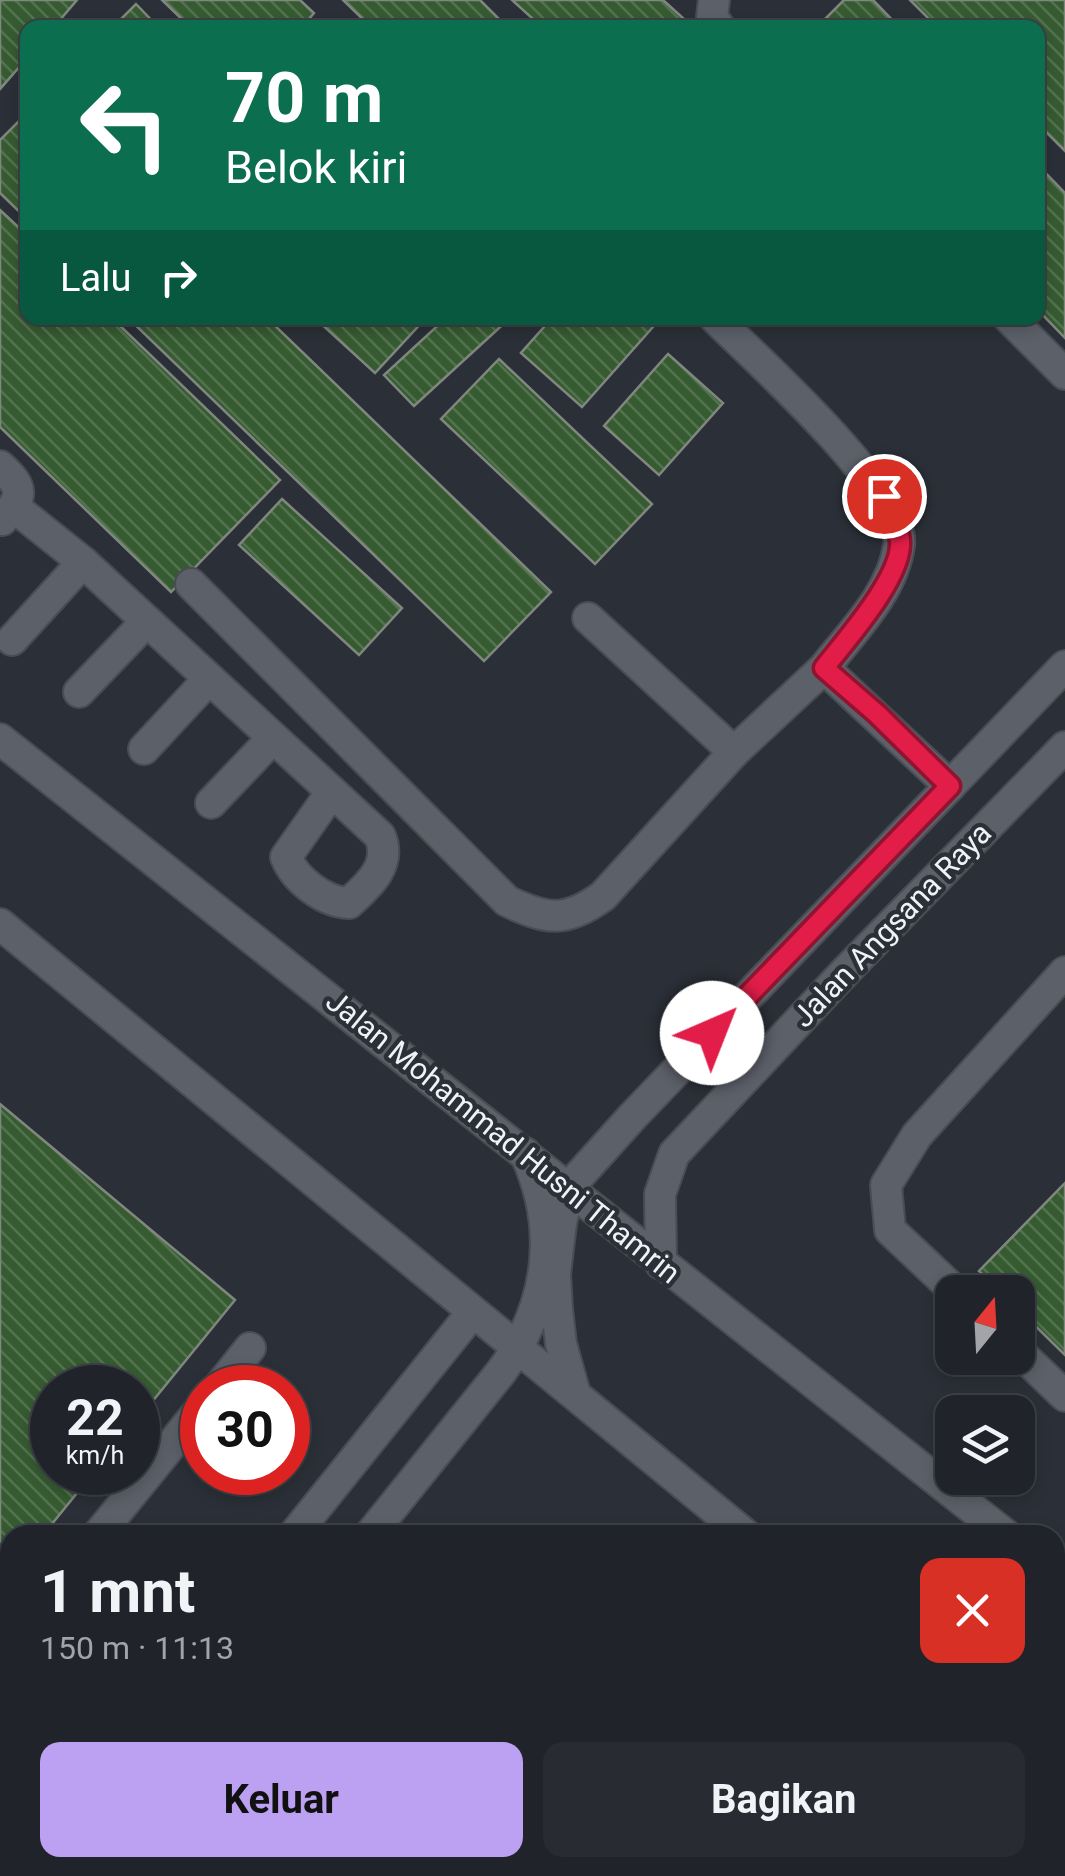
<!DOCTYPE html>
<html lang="id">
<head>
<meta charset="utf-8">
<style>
  :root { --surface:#20242a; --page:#282c32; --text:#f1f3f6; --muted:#a2a4a8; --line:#3d4147; --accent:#bca0f2 }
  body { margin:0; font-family:Roboto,sans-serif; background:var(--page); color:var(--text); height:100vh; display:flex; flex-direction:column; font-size:38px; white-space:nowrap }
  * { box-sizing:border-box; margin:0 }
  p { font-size:32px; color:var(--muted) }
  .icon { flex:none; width:55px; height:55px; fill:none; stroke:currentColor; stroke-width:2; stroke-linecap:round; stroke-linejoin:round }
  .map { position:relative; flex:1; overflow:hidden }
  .drawer { position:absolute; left:0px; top:1525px; width:1065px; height:352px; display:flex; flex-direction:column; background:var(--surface); border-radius:30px 30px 0 0; box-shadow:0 5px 15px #0003,0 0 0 2px var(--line) }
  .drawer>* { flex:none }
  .top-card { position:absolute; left:20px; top:20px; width:1025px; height:305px; border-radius:20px; box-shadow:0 5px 15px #0003,0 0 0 2px var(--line); background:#0b6e4f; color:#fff; overflow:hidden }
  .needle { width:65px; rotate:18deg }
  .buttons { position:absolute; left:935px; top:1275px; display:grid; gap:20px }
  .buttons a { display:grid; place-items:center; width:100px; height:100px; border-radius:20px; background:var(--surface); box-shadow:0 5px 15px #0003,0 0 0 2px var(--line); font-size:50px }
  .speed { position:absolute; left:30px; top:1365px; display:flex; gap:20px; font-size:50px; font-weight:700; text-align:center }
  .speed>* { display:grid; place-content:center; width:130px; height:130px; border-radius:50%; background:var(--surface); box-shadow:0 5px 15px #0003,0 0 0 2px var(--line); line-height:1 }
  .speed small { font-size:25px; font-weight:400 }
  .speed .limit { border:15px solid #d22; background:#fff; color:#111 }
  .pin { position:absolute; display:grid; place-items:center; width:85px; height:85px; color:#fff; margin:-42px; border:5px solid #fff; border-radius:50%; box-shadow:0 2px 10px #0007 }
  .me { position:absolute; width:110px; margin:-55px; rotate:44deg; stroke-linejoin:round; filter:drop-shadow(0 0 8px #0008) }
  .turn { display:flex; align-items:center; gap:35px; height:210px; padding:0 40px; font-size:45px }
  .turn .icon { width:130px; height:130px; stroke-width:2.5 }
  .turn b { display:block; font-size:70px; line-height:85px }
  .then { display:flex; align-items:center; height:95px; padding:0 40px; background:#0003; gap:20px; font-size:38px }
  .round { display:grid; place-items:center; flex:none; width:105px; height:105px; border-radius:20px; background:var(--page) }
  .headline { display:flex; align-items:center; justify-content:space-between; height:170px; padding:0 40px }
  h1 { font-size:60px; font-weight:700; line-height:75px }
  .button { display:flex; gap:20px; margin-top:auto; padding:20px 40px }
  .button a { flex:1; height:115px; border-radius:20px; background:var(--accent); color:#111; font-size:40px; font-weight:700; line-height:115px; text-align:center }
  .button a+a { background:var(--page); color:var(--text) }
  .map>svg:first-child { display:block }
  .building { fill:url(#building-back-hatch); stroke:#7f877e; stroke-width:2.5 }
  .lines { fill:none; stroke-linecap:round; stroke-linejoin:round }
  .minor-casing { stroke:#494c53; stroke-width:34 }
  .minor { stroke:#5c6069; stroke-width:30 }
  .route-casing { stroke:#92132f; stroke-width:25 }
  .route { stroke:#e11d48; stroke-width:18 }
  .labels { text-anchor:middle; stroke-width:9; stroke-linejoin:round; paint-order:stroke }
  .street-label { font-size:30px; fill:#eff2f7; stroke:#2b3038 }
</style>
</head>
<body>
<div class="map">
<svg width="1065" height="1876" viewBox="0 0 1065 1876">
  <defs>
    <pattern id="building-back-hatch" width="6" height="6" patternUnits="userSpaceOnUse" patternTransform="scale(2.5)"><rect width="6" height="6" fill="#365b31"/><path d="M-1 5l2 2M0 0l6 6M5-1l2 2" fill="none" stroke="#537350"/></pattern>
  </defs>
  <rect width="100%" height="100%" fill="#2b3038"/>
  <!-- building -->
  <g class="building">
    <polygon points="0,0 77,0 53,28 28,28 28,57 0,89"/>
    <polygon points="162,0 300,0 314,13 301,28 191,28"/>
    <polygon points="343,0 480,0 508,28 372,28"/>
    <polygon points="512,0 663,0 694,28 543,28"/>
    <polygon points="844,0 873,0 900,28 816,28"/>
    <polygon points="910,0 1065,0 1065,151 1038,124 1038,28 938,28"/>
    <polygon points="136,4 159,28 112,28"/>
    <polygon points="28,112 28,220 0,193 0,140"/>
    <polygon points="1038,165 1065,193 1065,338 1038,310"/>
    <polygon points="0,210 28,236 28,318 112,318 280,480 171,592 0,427"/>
    <polygon points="128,318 267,318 551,592 484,661"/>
    <polygon points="321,318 426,318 375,373 318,321"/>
    <polygon points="446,318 510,318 414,406 384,375"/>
    <polygon points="552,318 642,318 653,327 582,407 521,353"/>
    <polygon points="668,354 723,403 659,475 604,426"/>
    <polygon points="499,359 652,504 595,564 441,419"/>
    <polygon points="282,499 402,608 359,655 239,545"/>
    <polygon points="0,1104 235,1300 138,1419 138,1388 52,1388 52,1472 94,1472 43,1535 10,1535 10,1571 0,1562"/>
    <polygon points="1065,1183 1065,1355 1018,1309 1018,1292 1001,1292 979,1271"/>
    <polygon points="434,1868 868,1868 878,1876 427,1876"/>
  </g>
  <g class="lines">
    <defs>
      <g id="minor">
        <polyline points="714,0 712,17 720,28"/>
        <path d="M715,318C755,358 906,492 899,545C893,592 852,632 824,668"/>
        <polyline points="1009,318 1065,374"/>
        <path d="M0,466C24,488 24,496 2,520"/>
        <path d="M14,507L83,562L380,836C392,865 369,885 349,903C324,902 295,880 286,857L331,793"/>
        <path d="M191,584L507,901C547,920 566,923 603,896L734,752L824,668L950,786"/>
        <polyline points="588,618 734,752"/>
        <polyline points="12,640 83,562"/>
        <polyline points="79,692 146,622"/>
        <polyline points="0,739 1006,1535"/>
        <polyline points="144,749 208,680"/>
        <polyline points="211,803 272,739"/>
        <polyline points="0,924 746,1535"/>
        <polyline points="661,1264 660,1194 674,1154 845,972 1065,747"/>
        <polyline points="956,1292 890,1230 886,1185 917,1135 1065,972"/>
        <polyline points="1018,1351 1065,1396"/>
        <polyline points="218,1388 250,1348"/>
        <polyline points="575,1394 561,1344 557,1309 555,1274 561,1223 569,1187 633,1116 1065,666"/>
        <polyline points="98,1535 202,1407"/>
        <polyline points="294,1535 472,1313"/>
        <path d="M370,1535L501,1372C550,1306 560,1229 525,1153"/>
        <polyline points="1055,1573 1065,1581"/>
        <polyline points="0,1655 10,1643"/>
        <polyline points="0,1716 10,1723"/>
        <polyline points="1055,1785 1065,1794"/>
        <polyline points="908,1868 919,1876"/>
        <polyline points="18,1876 25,1868"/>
        <polyline points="97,1876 104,1868"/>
        <polyline points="355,1876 362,1868"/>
      </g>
    </defs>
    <!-- minor casing -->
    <use href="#minor" class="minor-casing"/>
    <!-- minor -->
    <use href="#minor" class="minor"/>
  </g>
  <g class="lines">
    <defs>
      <path id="route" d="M712,1033L950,786L877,714L824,668C846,640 903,576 900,541C899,527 888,509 884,496"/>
    </defs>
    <!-- route casing -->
    <use href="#route" class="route-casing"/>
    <!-- route -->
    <use href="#route" class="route"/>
  </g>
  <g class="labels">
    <!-- street labels -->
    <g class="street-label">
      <text transform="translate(892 925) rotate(-46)" y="10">Jalan Angsana Raya</text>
      <text transform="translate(503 1137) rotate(39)" y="10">Jalan Mohammad Husni Thamrin</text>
    </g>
  </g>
</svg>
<div class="buttons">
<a><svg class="needle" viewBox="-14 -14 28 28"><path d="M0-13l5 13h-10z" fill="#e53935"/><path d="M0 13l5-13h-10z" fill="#a2a4a8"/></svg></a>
<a><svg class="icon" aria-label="layers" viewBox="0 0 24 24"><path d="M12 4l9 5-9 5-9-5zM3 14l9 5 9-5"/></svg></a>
</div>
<div class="speed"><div>22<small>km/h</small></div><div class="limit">30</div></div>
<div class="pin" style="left:884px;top:496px;background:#d93025"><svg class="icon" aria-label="arrive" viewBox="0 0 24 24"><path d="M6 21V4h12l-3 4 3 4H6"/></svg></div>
<svg class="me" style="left:712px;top:1033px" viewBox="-20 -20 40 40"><circle r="19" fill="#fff"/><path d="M0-13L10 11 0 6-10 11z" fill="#e11d48"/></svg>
<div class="top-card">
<div class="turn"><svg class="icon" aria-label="left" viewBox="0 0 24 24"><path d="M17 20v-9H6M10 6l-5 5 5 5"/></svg><div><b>70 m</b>Belok kiri</div></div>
<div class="then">Lalu<svg class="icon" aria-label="right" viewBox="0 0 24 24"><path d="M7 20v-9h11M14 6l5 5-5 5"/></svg></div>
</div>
<section class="drawer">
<div class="headline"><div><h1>1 mnt</h1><p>150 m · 11:13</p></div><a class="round" style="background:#d93025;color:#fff"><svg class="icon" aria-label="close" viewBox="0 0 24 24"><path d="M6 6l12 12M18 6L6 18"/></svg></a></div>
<div class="button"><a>Keluar</a><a>Bagikan</a></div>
</section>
</div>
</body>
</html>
